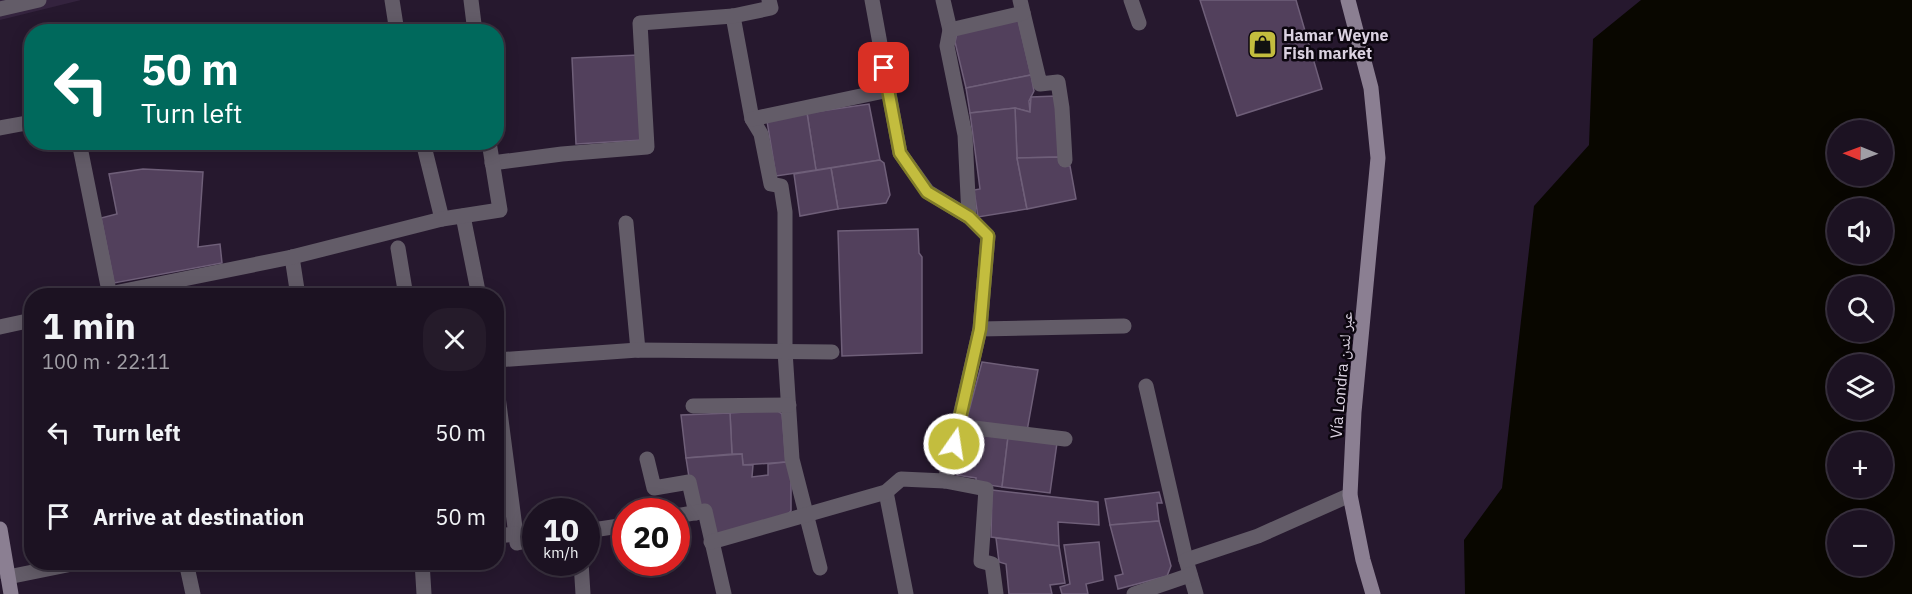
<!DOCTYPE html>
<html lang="en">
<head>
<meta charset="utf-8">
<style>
  :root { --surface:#1c1222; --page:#251b2a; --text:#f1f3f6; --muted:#a09ea5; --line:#3a3240 }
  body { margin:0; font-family:"IBM Plex Sans","Noto Naskh Arabic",sans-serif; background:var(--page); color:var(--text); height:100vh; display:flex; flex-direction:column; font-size:22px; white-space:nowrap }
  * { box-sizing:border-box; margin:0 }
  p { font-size:20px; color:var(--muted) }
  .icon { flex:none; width:33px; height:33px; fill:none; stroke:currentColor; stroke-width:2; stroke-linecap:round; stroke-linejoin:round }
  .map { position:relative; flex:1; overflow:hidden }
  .details { position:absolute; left:24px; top:288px; width:480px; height:282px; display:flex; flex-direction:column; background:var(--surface); border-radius:24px; box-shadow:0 3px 15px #0003,0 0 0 2px var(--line) }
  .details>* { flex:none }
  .guide { position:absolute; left:24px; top:24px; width:480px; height:126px; border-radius:24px; box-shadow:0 3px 15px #0003,0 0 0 2px var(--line); background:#00695c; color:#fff; overflow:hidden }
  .needle { width:39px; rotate:271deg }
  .controls { position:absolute; left:1827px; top:120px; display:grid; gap:12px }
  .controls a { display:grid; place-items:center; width:66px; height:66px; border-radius:50%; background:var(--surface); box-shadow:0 3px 15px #0003,0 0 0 2px var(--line); font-size:30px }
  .speed { position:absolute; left:522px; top:498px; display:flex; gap:12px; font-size:30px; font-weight:700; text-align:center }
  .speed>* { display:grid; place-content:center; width:78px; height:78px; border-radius:50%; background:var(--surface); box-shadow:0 3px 15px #0003,0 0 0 2px var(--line); line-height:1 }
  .speed small { font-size:15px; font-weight:400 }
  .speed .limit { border:9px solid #d22; background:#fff; color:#111 }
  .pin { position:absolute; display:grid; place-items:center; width:51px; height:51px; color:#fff; margin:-26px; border-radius:12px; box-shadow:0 3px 9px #0006 }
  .me { position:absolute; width:66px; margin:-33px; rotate:13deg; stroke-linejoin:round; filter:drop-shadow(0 0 4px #0008) }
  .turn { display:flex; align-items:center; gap:21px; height:126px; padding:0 18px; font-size:27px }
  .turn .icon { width:78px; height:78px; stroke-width:2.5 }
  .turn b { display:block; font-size:42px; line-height:51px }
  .round { display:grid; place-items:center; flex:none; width:63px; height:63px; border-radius:24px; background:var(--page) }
  .headline { display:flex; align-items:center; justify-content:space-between; height:102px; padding:0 18px }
  h1 { font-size:36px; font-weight:800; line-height:45px }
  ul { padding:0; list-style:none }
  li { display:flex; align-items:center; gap:18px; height:84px; padding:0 18px }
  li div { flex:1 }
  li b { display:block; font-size:22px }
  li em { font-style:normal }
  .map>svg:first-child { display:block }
  .built { fill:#34233e }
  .water { fill:#090700; fill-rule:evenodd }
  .building { fill:#52405c; stroke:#6f5f79; stroke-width:1.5 }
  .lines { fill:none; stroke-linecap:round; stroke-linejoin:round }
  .lane { stroke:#635c68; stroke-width:15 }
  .street { stroke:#635c68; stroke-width:15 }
  .secondary { stroke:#8b7f92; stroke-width:15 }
  .route-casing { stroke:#7f7b28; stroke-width:15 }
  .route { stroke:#c3bd3e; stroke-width:10 }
  .labels { text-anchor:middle; stroke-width:5; stroke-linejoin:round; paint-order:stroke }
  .poi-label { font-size:16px; font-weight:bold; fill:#dbd2e1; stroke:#0c060f; text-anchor:start }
  .street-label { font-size:16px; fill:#dbd2e1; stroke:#0c060f }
</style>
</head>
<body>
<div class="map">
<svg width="1912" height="594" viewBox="0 0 1912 594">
  <rect width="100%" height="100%" fill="#26182e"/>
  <!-- built -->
  <polygon class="built" points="0,0 81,0 0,20"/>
  <!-- water -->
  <path class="water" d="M1641,0H1912V594H1465L1464,540L1502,488L1534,206L1589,145L1593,39ZM1838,130H1882V176H1838ZM1882,208V254H1838V208ZM1882,286V332H1838V286ZM1838,364H1882V410H1838ZM1882,442V488H1838V442ZM1882,520V566H1838V520Z"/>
  <!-- building -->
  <g class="building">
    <polygon points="1200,0 1296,0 1322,89 1237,116"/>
    <polygon points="1018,19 1031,75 966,88 955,42 957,33"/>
    <polygon points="638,55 643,140 576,144 572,58"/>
    <polygon points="1031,75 1034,91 1029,101 1030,112 1015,108 970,113 966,88"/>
    <polygon points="1056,96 1061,157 1017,158 1015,108 1030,112 1031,97"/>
    <polygon points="869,104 880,160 816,170 807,113"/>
    <polygon points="1015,108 1017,158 1027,209 978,217 974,190 980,189 970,113"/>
    <polygon points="807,113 816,170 776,176 767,121"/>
    <polygon points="1061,157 1061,165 1070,166 1076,199 1027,209 1017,158"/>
    <polygon points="880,160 884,163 890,195 886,203 838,209 831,168"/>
    <polygon points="831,168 838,209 800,216 794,174"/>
    <polygon points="143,169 203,172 198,247 220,244 222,263 114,283 101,218 117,214 109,174"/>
    <polygon points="918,229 919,253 922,257 922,353 842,356 838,231"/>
    <polygon points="982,362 1038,370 1027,431 966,422"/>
    <polygon points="776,410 782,414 786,462 743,465 742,454 732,454 730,413"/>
    <polygon points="730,413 732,454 686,458 681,415"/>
    <polygon points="962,431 1008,437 1002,487 976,483 976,478 957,475"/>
    <polygon points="1008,437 1057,443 1050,493 1002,487"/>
    <polygon points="742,454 743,465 753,465 752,477 768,475 768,464 786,462 791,469 791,511 785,516 716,535 698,509 689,477 686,458"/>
    <polygon points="992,490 1098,502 1099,525 1058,522 1059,546 991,537"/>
    <polygon points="1159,492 1162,503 1157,503 1159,521 1110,525 1105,499"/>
    <polygon points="1159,521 1171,566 1167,576 1118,589 1115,576 1123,574 1110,525"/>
    <polygon points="996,538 1059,546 1065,583 1050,585 1052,594 1009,594 1006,564 999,562"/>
    <polygon points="1099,542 1103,580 1086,584 1088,594 1062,594 1060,587 1070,584 1064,545"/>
  </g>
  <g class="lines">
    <!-- lane -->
    <g class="lane">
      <polyline points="392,0 397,32"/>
      <polyline points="471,0 475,32"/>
      <polyline points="943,0 950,30 947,46 965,135 969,217 988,236 980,329 945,481"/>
      <polyline points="1020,0 1040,84 1058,82 1062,108 1065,160"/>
      <polyline points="1131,0 1139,23"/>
      <polyline points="733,16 752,119 761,134 771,184 781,186 785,212 785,351 792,459 820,568"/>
      <polyline points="950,30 1023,13"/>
      <polyline points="752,119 889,90"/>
      <polyline points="0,128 32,122"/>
      <polyline points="79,142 110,296"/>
      <polyline points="423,142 442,219"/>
      <polyline points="492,163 562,154 647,147 640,23 733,16 771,8 769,0"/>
      <polyline points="463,216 479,296"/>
      <polyline points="626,223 638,350"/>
      <polyline points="398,248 406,296"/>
      <polyline points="292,257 298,296"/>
      <polyline points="109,294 292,257 442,219 500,210 489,142"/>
      <polyline points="0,327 32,320"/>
      <polyline points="980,329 1124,326"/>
      <polyline points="496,360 638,350 832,352"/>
      <polyline points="496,381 517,543 536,539"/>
      <polyline points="1146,386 1186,560 1196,594"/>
      <polyline points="693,406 789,405"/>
      <polyline points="958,426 1065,439"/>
      <polyline points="647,459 654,488 689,482 696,513"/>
      <polyline points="886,492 906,594"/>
      <polyline points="676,516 705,511 724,594"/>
      <polyline points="586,531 626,525"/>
      <polyline points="496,536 516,534"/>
      <polyline points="711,542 886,492 901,479 945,481 986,489 981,561 992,564 996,594"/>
      <polyline points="1186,560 1258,536 1350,495"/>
      <polyline points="186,562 193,594"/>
      <polyline points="422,562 424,594"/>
      <polyline points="581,562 583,594"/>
      <polyline points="8,577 82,562"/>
      <polyline points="1134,594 1190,575"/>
    </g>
    <!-- street -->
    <g class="street">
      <polyline points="872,0 900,153 928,192 969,217"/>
      <polyline points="0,9 39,0"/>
    </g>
    <!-- secondary -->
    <g class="secondary">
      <polyline points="1348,0 1371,88 1378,158 1354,412 1350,495 1363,560 1373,594"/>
      <polyline points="0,529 11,594"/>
    </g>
  </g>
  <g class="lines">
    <defs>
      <polyline id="route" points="884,68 900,153 927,192 969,217 988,236 980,329 954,444"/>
    </defs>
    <!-- route casing -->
    <use href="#route" class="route-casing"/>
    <!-- route -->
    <use href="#route" class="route"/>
  </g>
  <!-- icons -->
  <defs>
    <symbol id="shop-square" viewBox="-11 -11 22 22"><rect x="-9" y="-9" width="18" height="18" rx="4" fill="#c3bd3e" stroke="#0c060f"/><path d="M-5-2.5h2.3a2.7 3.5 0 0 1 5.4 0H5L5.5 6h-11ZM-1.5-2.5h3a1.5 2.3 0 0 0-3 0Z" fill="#111"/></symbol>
  </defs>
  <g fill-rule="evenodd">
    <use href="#shop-square" x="1246" y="28" width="33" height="33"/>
  </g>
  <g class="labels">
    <!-- poi labels -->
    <g class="poi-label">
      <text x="1283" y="41">Hamar Weyne<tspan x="1283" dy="18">Fish market</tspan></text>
    </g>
    <!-- street labels -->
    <g class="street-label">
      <text transform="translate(1341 375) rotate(-85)" y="6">Vía Londra عبر لندن</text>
    </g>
  </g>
</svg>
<div class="controls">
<a><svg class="needle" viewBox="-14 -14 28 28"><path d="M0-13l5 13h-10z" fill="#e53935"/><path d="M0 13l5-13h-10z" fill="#a09ea5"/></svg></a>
<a><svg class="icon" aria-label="sound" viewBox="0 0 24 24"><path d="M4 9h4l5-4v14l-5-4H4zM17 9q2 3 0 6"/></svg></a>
<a><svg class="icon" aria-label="search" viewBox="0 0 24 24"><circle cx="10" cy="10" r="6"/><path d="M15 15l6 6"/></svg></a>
<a><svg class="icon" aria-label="layers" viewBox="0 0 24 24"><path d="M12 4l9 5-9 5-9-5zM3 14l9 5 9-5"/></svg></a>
<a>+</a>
<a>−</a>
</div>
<div class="speed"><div>10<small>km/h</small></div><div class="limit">20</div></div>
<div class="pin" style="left:884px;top:68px;background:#d93025"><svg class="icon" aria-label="arrive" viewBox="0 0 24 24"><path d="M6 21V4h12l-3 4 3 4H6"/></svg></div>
<svg class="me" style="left:954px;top:444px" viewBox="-20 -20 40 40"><circle r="17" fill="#c3bd3e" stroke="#fff" stroke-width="3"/><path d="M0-11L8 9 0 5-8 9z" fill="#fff"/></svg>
<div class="guide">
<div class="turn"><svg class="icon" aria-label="left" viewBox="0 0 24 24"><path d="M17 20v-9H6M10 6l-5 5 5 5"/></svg><div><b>50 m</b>Turn left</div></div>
</div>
<section class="details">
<div class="headline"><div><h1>1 min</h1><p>100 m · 22:11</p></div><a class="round"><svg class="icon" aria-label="close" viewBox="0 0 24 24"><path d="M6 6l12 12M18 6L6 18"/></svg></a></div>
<ul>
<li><svg class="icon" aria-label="left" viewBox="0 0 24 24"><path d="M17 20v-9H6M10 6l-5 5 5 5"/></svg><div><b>Turn left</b></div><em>50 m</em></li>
<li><svg class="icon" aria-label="arrive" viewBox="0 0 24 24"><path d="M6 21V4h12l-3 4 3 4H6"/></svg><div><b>Arrive at destination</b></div><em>50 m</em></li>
</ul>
</section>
</div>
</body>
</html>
